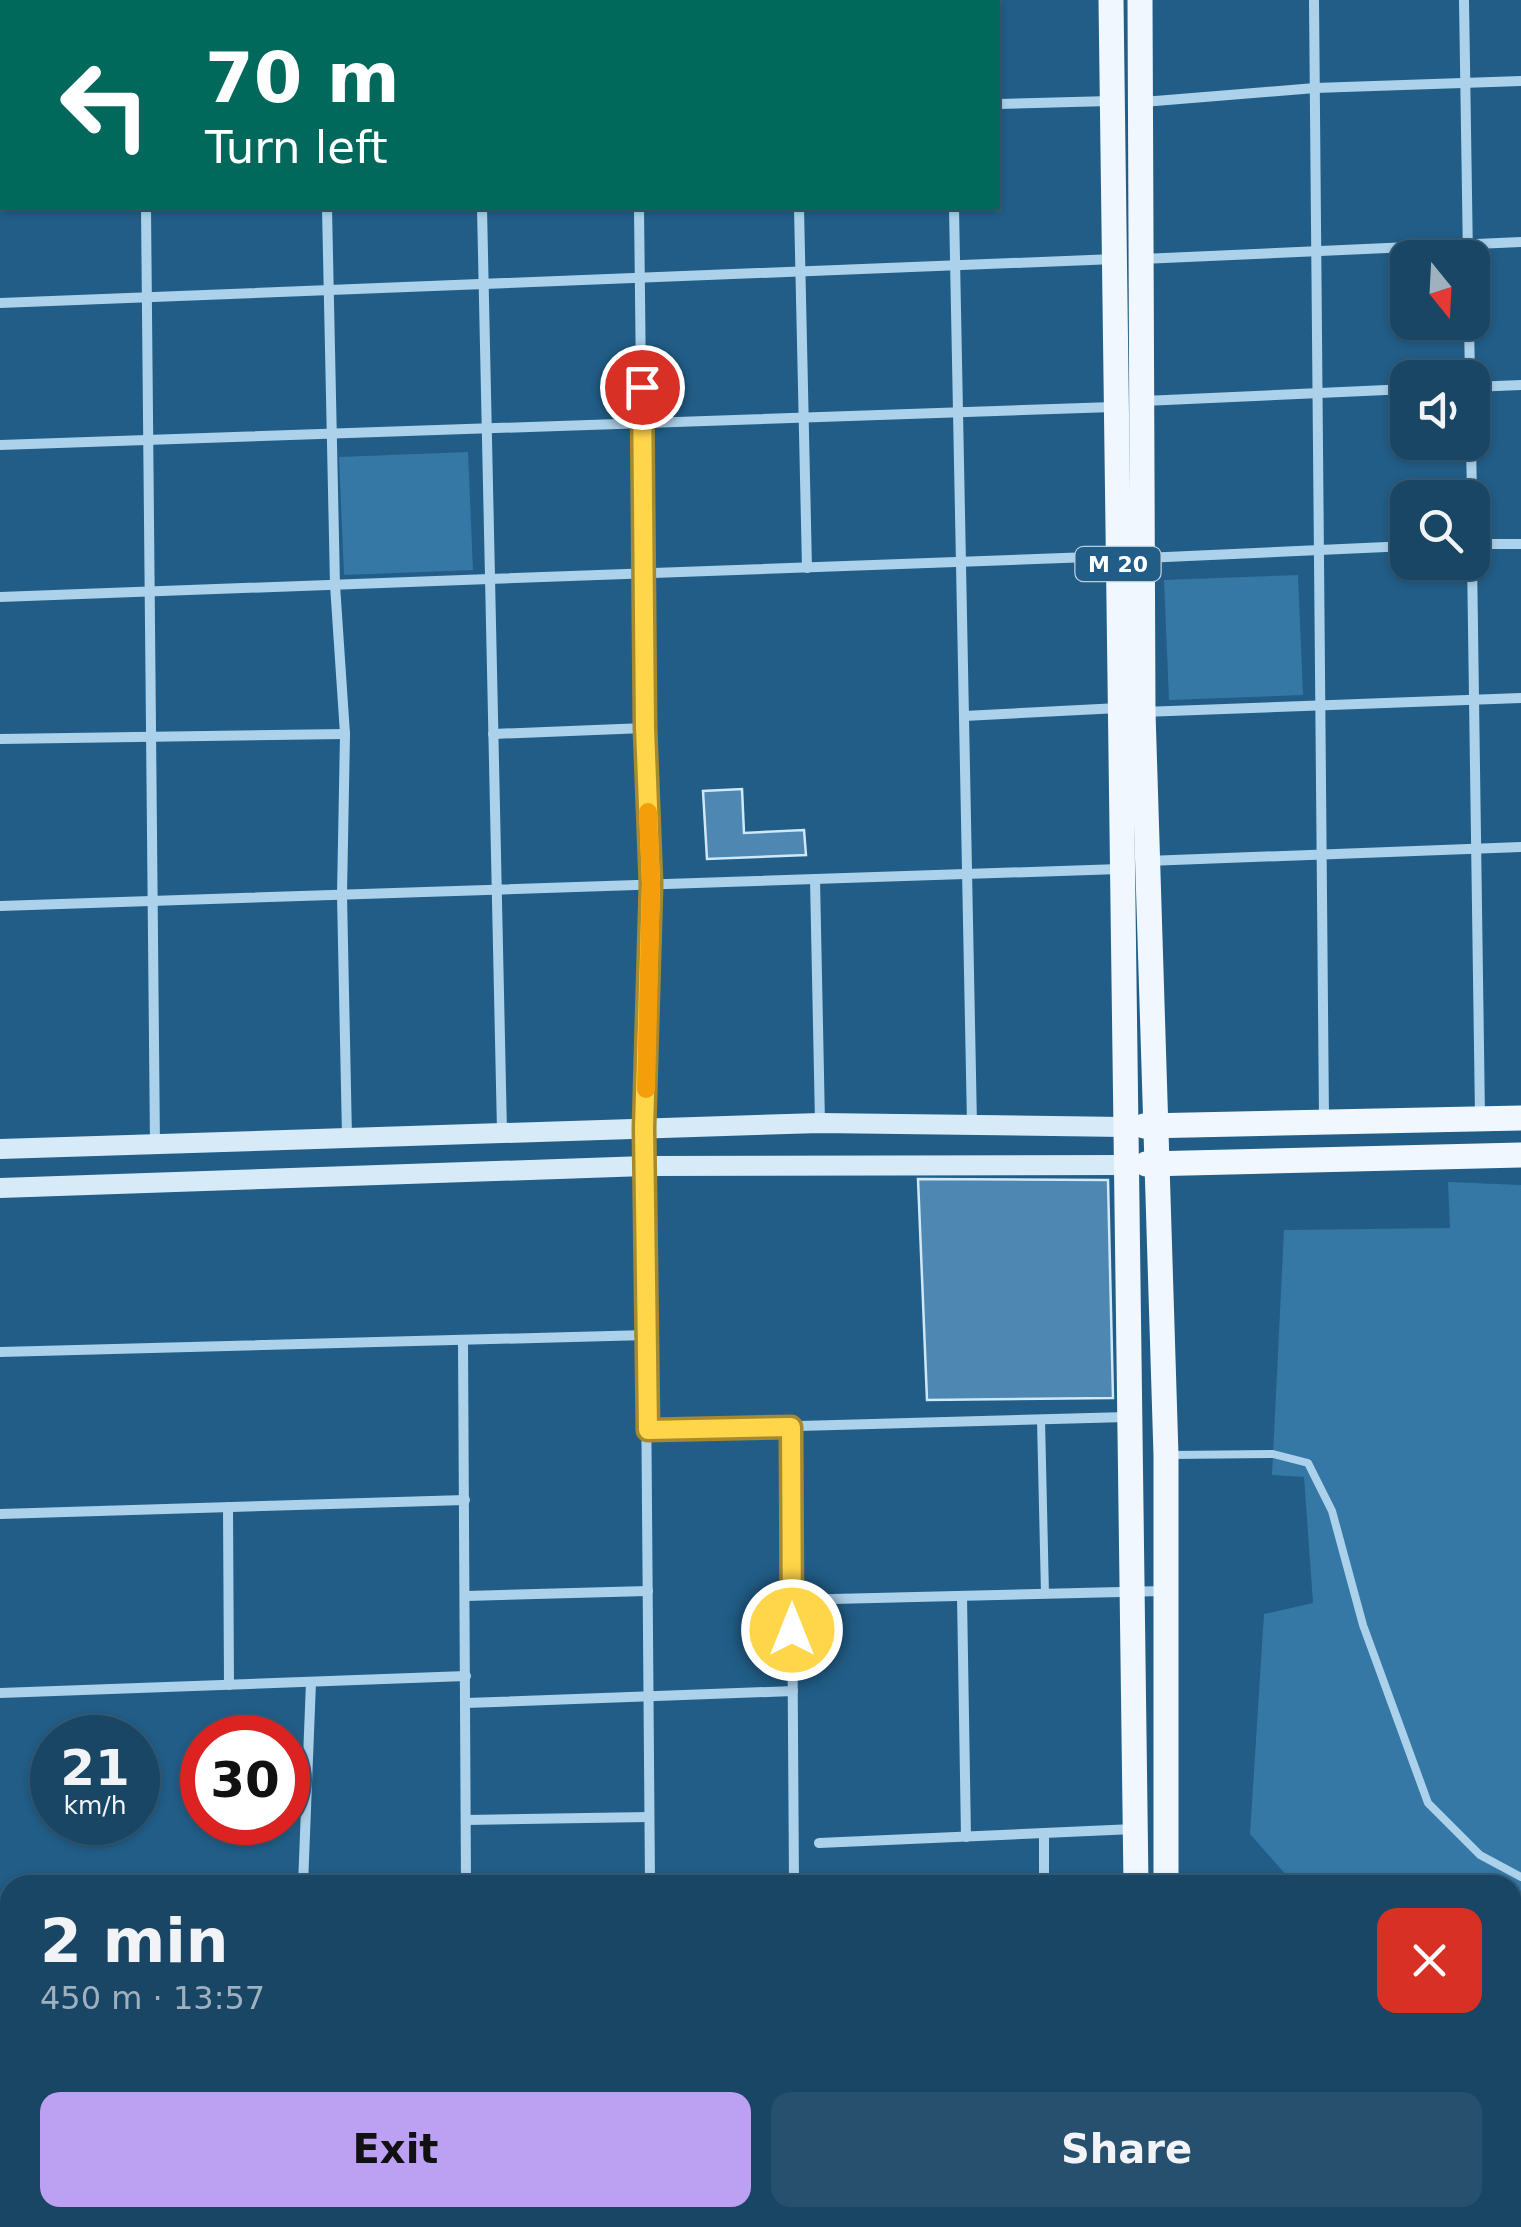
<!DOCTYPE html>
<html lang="en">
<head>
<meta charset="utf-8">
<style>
  :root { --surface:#194665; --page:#26506e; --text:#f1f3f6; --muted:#9fb1bf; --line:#375e79; --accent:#bca0f2 }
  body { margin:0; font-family:"DejaVu Sans",sans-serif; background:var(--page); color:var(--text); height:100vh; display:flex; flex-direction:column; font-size:38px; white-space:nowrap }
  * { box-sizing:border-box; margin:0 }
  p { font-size:32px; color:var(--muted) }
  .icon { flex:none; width:55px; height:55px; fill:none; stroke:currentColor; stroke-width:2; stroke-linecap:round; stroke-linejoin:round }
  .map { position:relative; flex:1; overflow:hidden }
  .drawer { position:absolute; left:0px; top:1875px; width:1522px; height:352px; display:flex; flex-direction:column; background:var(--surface); border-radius:30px 30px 0 0; box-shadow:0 2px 8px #0004,0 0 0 2px var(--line) }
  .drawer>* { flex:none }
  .guide { position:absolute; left:0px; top:0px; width:1000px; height:210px; box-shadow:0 2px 8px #0004,0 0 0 2px var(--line); background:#00695c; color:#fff; overflow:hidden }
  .needle { width:65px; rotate:162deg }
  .tools { position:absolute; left:1390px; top:240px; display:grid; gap:20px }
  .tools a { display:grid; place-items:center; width:100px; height:100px; border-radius:20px; background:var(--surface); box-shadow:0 2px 8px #0004,0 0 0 2px var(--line); font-size:50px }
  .speed { position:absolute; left:30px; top:1715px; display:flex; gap:20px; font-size:50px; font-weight:700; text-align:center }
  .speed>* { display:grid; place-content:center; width:130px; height:130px; border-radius:50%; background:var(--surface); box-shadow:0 2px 8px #0004,0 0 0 2px var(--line); line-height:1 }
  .speed small { font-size:25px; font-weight:400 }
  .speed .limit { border:15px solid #d22; background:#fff; color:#111 }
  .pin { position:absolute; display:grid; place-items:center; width:85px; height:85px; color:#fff; margin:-42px; border:5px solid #fff; border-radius:50%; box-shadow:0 2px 10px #0007 }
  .me { position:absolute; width:110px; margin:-55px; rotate:0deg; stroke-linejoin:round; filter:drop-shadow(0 0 8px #0008) }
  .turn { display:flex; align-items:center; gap:35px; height:210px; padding:0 40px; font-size:45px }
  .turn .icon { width:130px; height:130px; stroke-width:2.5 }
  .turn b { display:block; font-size:70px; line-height:85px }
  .round { display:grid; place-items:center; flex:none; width:105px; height:105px; border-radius:20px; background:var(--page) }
  .head { display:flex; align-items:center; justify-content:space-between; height:170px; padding:0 40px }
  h1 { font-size:60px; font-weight:600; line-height:75px }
  .cta { display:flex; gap:20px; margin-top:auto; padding:20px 40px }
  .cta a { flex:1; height:115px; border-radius:20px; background:var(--accent); color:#111; font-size:40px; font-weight:600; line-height:115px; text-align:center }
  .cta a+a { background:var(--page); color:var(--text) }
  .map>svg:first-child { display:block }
  .green { fill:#3577a5 }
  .building { fill:#4e88b2; stroke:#d0e8f7; stroke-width:2.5 }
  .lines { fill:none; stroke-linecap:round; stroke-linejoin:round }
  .lane { stroke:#acd1ea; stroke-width:8 }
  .street { stroke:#acd1ea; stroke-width:10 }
  .secondary { stroke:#d7eaf8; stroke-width:20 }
  .primary { stroke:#f0f7fe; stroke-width:25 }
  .route-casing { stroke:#a68a30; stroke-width:25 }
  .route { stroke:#ffd54a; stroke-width:18 }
  .slow { stroke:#f59e0b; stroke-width:18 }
  .labels { text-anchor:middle; stroke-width:8; stroke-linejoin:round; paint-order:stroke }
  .shield { fill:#215d87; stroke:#bccedb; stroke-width:2.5 }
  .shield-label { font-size:22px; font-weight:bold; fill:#fff }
</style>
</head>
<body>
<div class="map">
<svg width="1521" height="2227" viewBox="0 0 1521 2227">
  <rect width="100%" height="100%" fill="#215d87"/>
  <!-- green -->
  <g class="green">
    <polygon points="468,452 473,570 344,575 339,457"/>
    <polygon points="1298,575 1303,695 1169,700 1164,580"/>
    <polygon points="1448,1182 1521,1185 1521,1965 1513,1966 1512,1885 1295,1885 1250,1834 1264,1614 1313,1603 1304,1477 1272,1475 1284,1230 1450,1228"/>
  </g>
  <!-- building -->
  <g class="building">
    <polygon points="742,789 744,833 804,830 806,855 707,859 703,791"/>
    <polygon points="918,1179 1108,1180 1113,1398 927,1400"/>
  </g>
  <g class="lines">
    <!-- lane -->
    <g class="lane">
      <polyline points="1041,1420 1045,1594"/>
      <polyline points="1170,1455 1273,1454 1308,1463 1332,1511 1363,1625 1428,1803 1480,1855 1521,1877"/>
      <polyline points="791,2218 792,2227"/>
      <polyline points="968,2218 1049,2218"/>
    </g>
    <!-- street -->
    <g class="street">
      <polyline points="144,0 144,2"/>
      <polyline points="323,0 323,2"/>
      <polyline points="477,0 477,2"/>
      <polyline points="635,0 635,2"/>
      <polyline points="794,0 794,2"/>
      <polyline points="950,0 950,2"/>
      <polyline points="1314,0 1324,1119"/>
      <polyline points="1464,0 1468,258"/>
      <polyline points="1143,102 1315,88 1521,81"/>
      <polyline points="998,104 1111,101"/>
      <polyline points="0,134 2,134"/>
      <polyline points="146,208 155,1146"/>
      <polyline points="327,208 335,585 345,734 342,895 347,1137"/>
      <polyline points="482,208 502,1132"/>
      <polyline points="639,208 645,728 651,884 644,1128 650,1885"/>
      <polyline points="799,208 807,568"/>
      <polyline points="954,208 972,1125"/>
      <polyline points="1142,259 1521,242"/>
      <polyline points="0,303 1115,259"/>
      <polyline points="1469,322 1470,378"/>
      <polyline points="1472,387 1521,385"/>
      <polyline points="1144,401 1408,389"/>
      <polyline points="1471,442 1472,498"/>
      <polyline points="0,445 1113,407"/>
      <polyline points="1472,544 1521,544"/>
      <polyline points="1144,558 1408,546"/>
      <polyline points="1472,558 1480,1117"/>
      <polyline points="0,597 1117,556"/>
      <polyline points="1143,712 1521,698"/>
      <polyline points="964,716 1119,708"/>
      <polyline points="493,734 645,728"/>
      <polyline points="0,739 345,734"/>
      <polyline points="1147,861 1521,847"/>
      <polyline points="815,879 820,1123"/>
      <polyline points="0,906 1120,869"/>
      <polyline points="463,1342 466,1885"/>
      <polyline points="0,1352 647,1335"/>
      <polyline points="791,1427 794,1885"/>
      <polyline points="648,1430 1127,1417"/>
      <polyline points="228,1507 229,1685"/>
      <polyline points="0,1514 465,1500"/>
      <polyline points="466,1596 648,1591"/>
      <polyline points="962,1596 966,1837"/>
      <polyline points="792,1600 1163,1591"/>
      <polyline points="0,1693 466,1676"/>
      <polyline points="466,1703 793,1691"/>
      <polyline points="466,1820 649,1817"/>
      <polyline points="1044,1834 1044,1885"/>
      <polyline points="819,1843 1134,1829"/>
      <polyline points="303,1885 311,1682"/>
      <polyline points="1512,1997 1521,1996"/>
      <polyline points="1512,2055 1521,2055"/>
      <polyline points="577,2218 577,2227"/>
      <polyline points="728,2218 729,2227"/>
    </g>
    <!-- secondary -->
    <g class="secondary">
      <polyline points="0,1149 820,1123 1124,1127"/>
      <polyline points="0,1188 645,1166 1126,1165"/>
      <polyline points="1132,2218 1132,2227"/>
      <polyline points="1169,2218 1169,2227"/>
    </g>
    <!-- primary -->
    <g class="primary">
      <polyline points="1111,0 1136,1885"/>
      <polyline points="1140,0 1143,712 1166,1455 1166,1885"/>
      <polyline points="1144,1126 1521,1118"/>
      <polyline points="1146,1164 1521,1155"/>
      <polyline points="0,2049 10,2048"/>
      <polyline points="0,2081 10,2081"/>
    </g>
  </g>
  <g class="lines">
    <defs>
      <polyline id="route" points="642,387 645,728 651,884 644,1128 648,1430 791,1427 792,1630"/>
    </defs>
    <!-- route casing -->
    <use href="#route" class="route-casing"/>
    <!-- route -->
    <use href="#route" class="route"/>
    <!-- slow -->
    <polyline class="slow" points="646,1089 651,884 648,812"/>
  </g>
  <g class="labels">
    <!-- shield labels -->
    <rect class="shield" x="1075.5" y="547" width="85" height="34" rx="8"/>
    <g class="shield-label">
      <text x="1118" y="572">M 20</text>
    </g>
  </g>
</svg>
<div class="tools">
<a><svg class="needle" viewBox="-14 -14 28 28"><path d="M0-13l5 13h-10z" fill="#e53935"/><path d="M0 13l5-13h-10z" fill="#9fb1bf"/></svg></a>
<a><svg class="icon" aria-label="sound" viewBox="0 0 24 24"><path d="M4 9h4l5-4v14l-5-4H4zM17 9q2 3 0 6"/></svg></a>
<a><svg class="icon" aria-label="search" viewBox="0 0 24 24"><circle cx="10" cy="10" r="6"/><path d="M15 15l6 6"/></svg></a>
</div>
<div class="speed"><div>21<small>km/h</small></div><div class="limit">30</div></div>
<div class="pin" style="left:642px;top:387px;background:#d93025"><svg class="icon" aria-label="arrive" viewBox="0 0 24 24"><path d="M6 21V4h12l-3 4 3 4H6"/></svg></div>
<svg class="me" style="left:792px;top:1630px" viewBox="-20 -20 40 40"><circle r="17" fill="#ffd54a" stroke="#fff" stroke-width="3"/><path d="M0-11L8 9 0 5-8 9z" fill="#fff"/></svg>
<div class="guide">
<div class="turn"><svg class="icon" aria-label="left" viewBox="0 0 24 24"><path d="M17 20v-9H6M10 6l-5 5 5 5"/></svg><div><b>70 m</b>Turn left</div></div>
</div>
<section class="drawer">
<div class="head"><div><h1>2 min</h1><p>450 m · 13:57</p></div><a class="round" style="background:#d93025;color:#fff"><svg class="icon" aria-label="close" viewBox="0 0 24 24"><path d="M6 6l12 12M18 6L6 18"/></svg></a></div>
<div class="cta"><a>Exit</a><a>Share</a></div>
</section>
</div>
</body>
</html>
